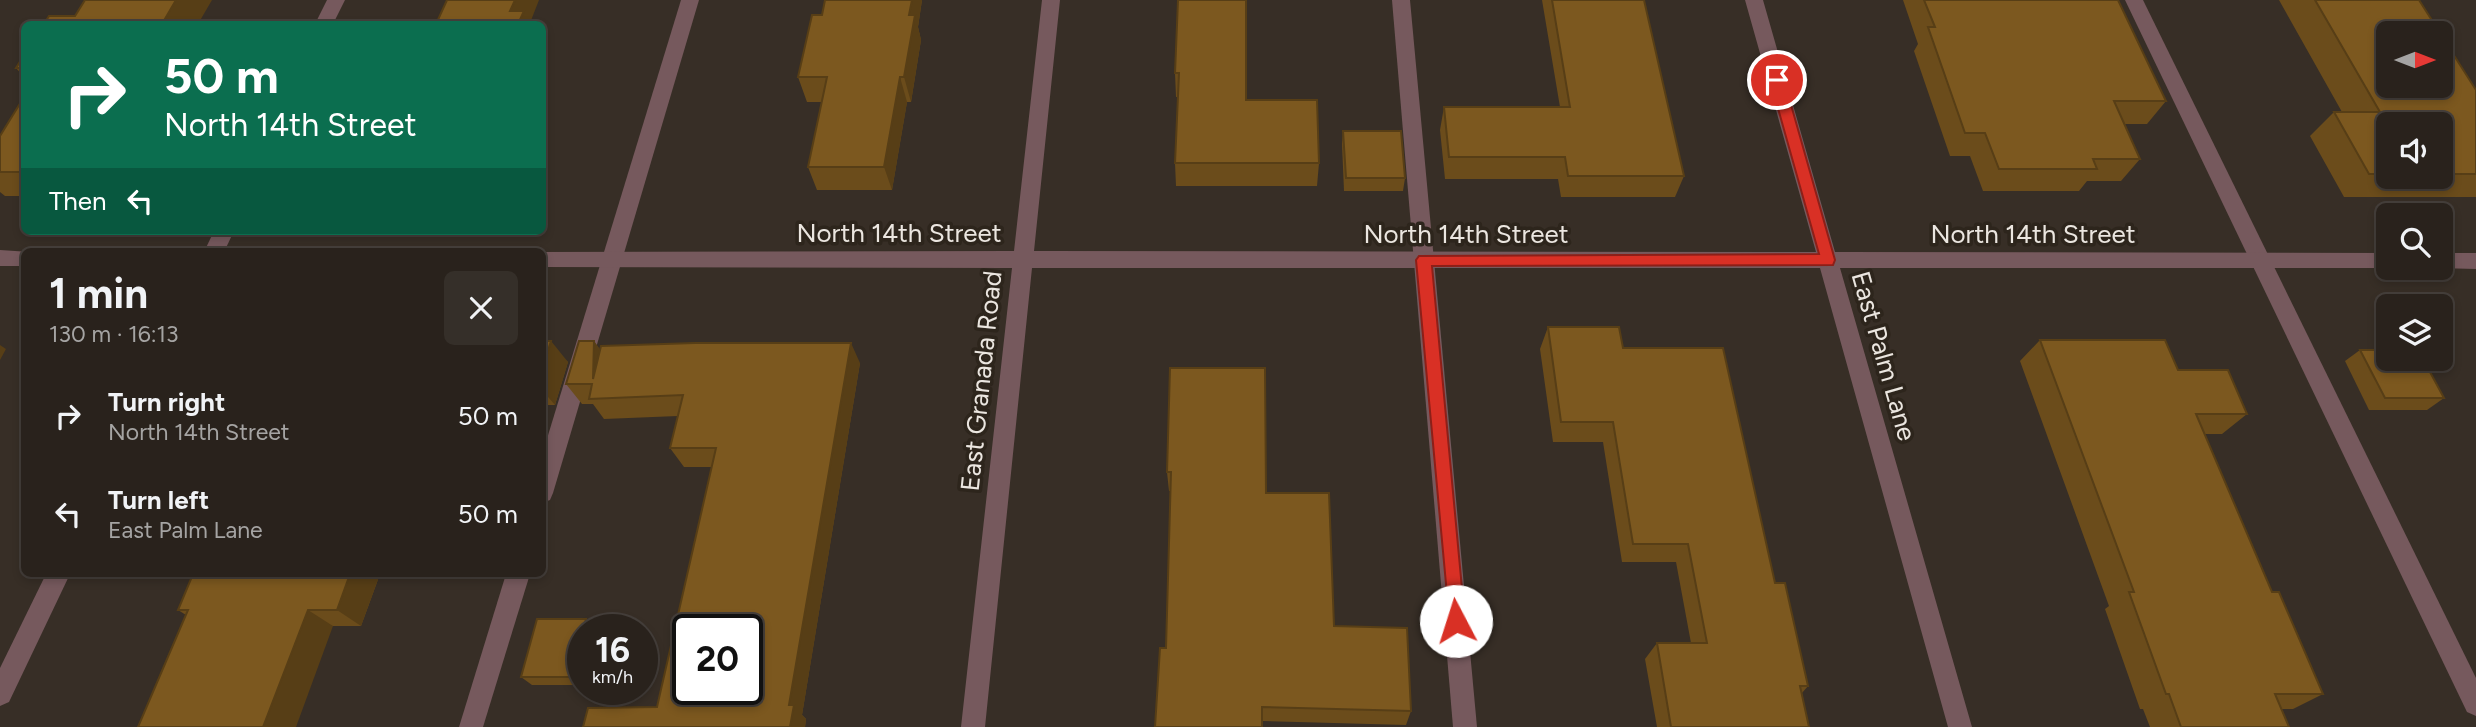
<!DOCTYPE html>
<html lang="en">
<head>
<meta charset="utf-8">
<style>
  :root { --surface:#29221c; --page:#352f29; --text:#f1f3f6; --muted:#a5a4a3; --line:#453f3b }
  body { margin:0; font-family:Figtree,sans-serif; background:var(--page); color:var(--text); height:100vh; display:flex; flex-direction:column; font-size:26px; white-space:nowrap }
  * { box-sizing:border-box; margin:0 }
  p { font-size:23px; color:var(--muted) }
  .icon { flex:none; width:38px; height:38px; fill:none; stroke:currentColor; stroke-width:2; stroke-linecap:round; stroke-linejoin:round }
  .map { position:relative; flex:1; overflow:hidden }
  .panel { position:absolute; left:21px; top:248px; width:525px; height:329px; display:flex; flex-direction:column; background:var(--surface); border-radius:10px; box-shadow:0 4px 10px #0003,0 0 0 2px var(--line) }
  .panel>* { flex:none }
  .top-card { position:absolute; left:21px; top:21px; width:525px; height:214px; border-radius:10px; box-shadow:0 4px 10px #0003,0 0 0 2px var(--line); background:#0b6e4f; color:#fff; overflow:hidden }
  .needle { width:46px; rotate:90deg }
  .fabs { position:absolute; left:2376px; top:21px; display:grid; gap:14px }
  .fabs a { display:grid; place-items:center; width:77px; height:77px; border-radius:10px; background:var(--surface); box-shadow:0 4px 10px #0003,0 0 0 2px var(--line); font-size:35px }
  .speed { position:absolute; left:567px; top:614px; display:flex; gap:14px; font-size:35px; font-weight:700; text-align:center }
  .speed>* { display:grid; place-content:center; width:91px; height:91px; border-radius:50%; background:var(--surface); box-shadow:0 4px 10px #0003,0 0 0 2px var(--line); line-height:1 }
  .speed small { font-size:18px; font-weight:400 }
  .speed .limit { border:4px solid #111; border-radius:10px; background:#fff; color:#111 }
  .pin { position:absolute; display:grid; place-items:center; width:60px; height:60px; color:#fff; margin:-30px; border:4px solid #fff; border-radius:50%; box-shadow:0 2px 7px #0007 }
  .me { position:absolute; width:77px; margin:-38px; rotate:355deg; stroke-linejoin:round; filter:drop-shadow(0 0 5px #0008) }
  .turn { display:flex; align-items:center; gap:24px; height:147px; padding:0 28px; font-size:32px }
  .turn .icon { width:91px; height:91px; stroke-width:2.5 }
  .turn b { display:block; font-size:49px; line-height:60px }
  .then { display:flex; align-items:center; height:66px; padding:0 28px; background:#0003; gap:14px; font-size:26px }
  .round { display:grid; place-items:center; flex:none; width:74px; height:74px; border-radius:10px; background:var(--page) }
  .summary { display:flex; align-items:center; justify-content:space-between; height:119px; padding:0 28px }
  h1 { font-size:42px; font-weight:700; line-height:52px }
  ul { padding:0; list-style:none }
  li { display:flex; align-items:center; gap:21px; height:98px; padding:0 28px }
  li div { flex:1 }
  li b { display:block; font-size:26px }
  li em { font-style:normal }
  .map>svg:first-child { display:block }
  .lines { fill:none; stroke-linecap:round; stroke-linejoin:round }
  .lane { fill:#76595d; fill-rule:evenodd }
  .street { fill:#76595d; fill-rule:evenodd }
  .wall { fill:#6b4c1b; fill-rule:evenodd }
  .shaded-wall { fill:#573e16 }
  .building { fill:#7c581f; stroke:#573e16; stroke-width:2; fill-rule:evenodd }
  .route { fill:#d93025; stroke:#8d1f18; stroke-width:2 }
  .labels { text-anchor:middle; stroke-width:7; stroke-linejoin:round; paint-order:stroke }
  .street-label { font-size:26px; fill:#ebe6e0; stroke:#2d251c }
</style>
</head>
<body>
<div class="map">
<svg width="2476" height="727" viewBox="0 0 2476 727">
  <rect width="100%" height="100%" fill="#372e26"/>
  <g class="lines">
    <!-- lane -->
    <g class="lane">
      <polygon points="681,0 699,0 553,493 550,500 542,503 542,455"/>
      <polygon points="1392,0 1410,0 1477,727 1453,727"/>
      <polygon points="2125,0 2143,0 2476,678 2476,716 2467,712"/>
      <polygon points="506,574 530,574 483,727 459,727"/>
    </g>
    <!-- street -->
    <g class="street">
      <polygon points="327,0 345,0 333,24 315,24"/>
      <polygon points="1042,0 1060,0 1034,251 1816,252 1745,0 1763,0 1835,252 2389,253 2389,268 2393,268 1840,268 1972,727 1948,727 1820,268 1032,268 985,727 961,727 1012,268 542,267 542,252 539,252 1014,251"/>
      <polygon points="214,231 234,231 224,252 204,252"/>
      <polygon points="0,250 30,252 24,252 24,266 0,266"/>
      <polygon points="2441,253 2476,253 2476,269 2437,268 2441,268"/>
      <polygon points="46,574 70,574 9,702 0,706 0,668"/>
    </g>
  </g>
  <!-- wall -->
  <g class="wall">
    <polygon points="825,0 922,0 918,27 921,40 911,102 907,102 892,190 817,190 808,167 822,102 807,102 798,77 822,15"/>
    <polygon points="1178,0 1246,100 1319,163 1317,186 1176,186 1175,163 1178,97 1176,97 1175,73"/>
    <polygon points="1542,0 1644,0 1684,176 1675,197 1561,197 1558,179 1445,179 1440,130 1444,107 1560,107"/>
    <polygon points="1903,0 2118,0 2166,101 2147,124 2125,124 2140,159 2121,181 2087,181 2079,191 1983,191 1970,156 1950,156 1914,51 1918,44"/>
    <path d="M2279,0H2419L2476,90V197H2344L2310,136L2334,112H2342ZM2389,124H2441V177H2389Z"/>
    <polygon points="24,55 24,77 16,68"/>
    <polygon points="24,97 24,196 5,196 0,192 0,136"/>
    <polygon points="1343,131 1405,178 1403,191 1344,191 1342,144"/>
    <polygon points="1548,327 1623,348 1775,583 1808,686 1802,693 1809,727 1657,727 1645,659 1657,643 1691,643 1676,562 1622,562 1603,442 1553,442 1540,349"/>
    <polygon points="2040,340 2247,414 2222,434 2205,434 2272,592 2323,694 2293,709 2281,709 2289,727 2150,727 2143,709 2140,709 2105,609 2109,606 2020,361"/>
    <polygon points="542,341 568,362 555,405 542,405"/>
    <polygon points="594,341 600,350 860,363 802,715 806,719 805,727 583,727 657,707 712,467 684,467 670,448 678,416 604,419 593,404 582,404 566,384"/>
    <polygon points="2360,350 2444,398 2427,410 2369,410 2345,361"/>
    <polygon points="1170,368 1266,493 1334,626 1411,711 1406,725 1262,721 1166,648 1171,491 1169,491 1167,472"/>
    <polygon points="380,574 361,626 333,626 186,615 178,610"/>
    <polygon points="586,619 596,628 595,630 583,630 583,678 581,685 532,685 521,677"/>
  </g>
  <!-- shaded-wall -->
  <g class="shaded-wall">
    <polygon points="176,0 212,0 198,24 162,24"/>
    <polygon points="515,0 539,0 530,23 531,24 518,24 510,11"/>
    <polygon points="912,0 922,0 918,27 921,40 911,102 904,77 909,15"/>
    <polygon points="900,77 907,102 892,190 884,167"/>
    <polygon points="551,341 568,362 555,405 542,390 542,369"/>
    <polygon points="594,341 609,362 609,399 593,379"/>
    <polygon points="851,343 860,363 802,715 806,719 805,727 790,727 789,705"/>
    <polygon points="0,345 6,349 0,360"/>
    <polygon points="350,574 380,574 361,626 337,610"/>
    <polygon points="308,610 333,626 296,727 263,727"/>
    <polygon points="586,619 596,628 595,630 583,630"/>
    <polygon points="583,631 583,678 581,685 571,677"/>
  </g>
  <!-- building -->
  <g class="building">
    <polygon points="85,0 176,0 162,24 44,24 49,16 75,16"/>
    <polygon points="447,0 515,0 510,11 524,11 518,24 436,24"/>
    <polygon points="825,0 912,0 909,15 915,15 904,77 900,77 884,167 808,167 827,77 798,77 812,15 822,15"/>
    <polygon points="1178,0 1246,0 1246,100 1317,100 1319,163 1175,163 1179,73 1175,73"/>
    <polygon points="1552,0 1644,0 1684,176 1568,176 1565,157 1449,157 1444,107 1570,107"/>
    <polygon points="1924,0 2118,0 2166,101 2114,101 2140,159 2093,159 2097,169 1999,169 1985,133 1965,133 1928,27 1935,27"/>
    <polygon points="2315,0 2419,0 2440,33 2389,33 2389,86 2441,86 2441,35 2476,90 2476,174 2441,174 2441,124 2389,124 2389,174 2369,174 2334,112 2380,112"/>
    <polygon points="24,55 24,68 16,68"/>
    <polygon points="24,97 24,172 0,172 0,136"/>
    <polygon points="1343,131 1401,131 1405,178 1346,178"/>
    <polygon points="1548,327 1619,327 1623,348 1723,348 1775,583 1785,583 1808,686 1800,686 1809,727 1671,727 1657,643 1707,643 1688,544 1633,544 1613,422 1561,422"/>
    <polygon points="2040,340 2165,340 2178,370 2228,370 2247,414 2196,414 2272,592 2279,592 2323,694 2275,694 2289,727 2181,727 2169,694 2166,694 2129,592 2134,592"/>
    <polygon points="542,341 551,341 542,369"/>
    <path d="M579,341H594L593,379L601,346L695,343H851L789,705H794L790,727H583L588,708L657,707L716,448H670L683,395L589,399L592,384H566ZM688,630H747V690H688Z"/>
    <polygon points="2360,350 2389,350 2389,359 2423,359 2444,398 2385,398"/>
    <polygon points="1170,368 1265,368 1266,493 1329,493 1334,626 1407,628 1411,711 1262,707 1262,727 1155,727 1160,648 1166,648 1171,472 1167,472"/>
    <polygon points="193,574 350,574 337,610 308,610 263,727 138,727 188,610 178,610"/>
    <polygon points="537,619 586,619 571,677 521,677"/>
  </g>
  <!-- route -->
  <polygon class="route" points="1777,75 1784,80 1835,260 1833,265 1432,266 1465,621 1462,627 1456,629 1450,627 1416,260 1419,256 1819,254 1770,80"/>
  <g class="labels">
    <!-- street labels -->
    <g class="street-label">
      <text x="899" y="242">North 14th Street</text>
      <text x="1466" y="243">North 14th Street</text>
      <text x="2033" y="243">North 14th Street</text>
      <text transform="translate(1884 356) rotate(74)" y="9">East Palm Lane</text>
      <text transform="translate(981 381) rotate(-84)" y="9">East Granada Road</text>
    </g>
  </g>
</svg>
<div class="fabs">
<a><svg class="needle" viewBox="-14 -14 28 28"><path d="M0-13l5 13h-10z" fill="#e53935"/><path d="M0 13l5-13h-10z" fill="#a5a4a3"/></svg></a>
<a><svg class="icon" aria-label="sound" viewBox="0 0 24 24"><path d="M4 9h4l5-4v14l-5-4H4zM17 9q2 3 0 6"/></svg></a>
<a><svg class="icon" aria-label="search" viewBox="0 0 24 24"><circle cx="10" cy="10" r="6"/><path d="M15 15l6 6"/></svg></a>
<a><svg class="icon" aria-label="layers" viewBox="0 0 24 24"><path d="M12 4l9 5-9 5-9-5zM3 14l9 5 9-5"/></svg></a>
</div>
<div class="speed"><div>16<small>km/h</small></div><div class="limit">20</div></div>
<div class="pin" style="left:1777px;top:80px;background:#d93025"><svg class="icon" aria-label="arrive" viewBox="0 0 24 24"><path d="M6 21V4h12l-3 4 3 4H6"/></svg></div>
<svg class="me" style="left:1456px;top:621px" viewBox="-20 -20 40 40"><circle r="19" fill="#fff"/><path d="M0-13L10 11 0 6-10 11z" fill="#d93025"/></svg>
<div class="top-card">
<div class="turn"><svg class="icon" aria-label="right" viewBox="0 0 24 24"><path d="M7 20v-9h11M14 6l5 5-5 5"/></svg><div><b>50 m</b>North 14th Street</div></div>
<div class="then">Then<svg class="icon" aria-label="left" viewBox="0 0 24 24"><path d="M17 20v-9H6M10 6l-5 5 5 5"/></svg></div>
</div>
<section class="panel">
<div class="summary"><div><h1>1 min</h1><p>130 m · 16:13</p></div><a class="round"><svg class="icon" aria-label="close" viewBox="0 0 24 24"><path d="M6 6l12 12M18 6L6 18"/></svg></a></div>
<ul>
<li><svg class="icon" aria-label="right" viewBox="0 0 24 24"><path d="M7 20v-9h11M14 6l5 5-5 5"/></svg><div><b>Turn right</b><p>North 14th Street</p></div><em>50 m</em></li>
<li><svg class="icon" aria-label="left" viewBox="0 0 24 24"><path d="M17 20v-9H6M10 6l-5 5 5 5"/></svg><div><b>Turn left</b><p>East Palm Lane</p></div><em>50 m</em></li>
</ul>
</section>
</div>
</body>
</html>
